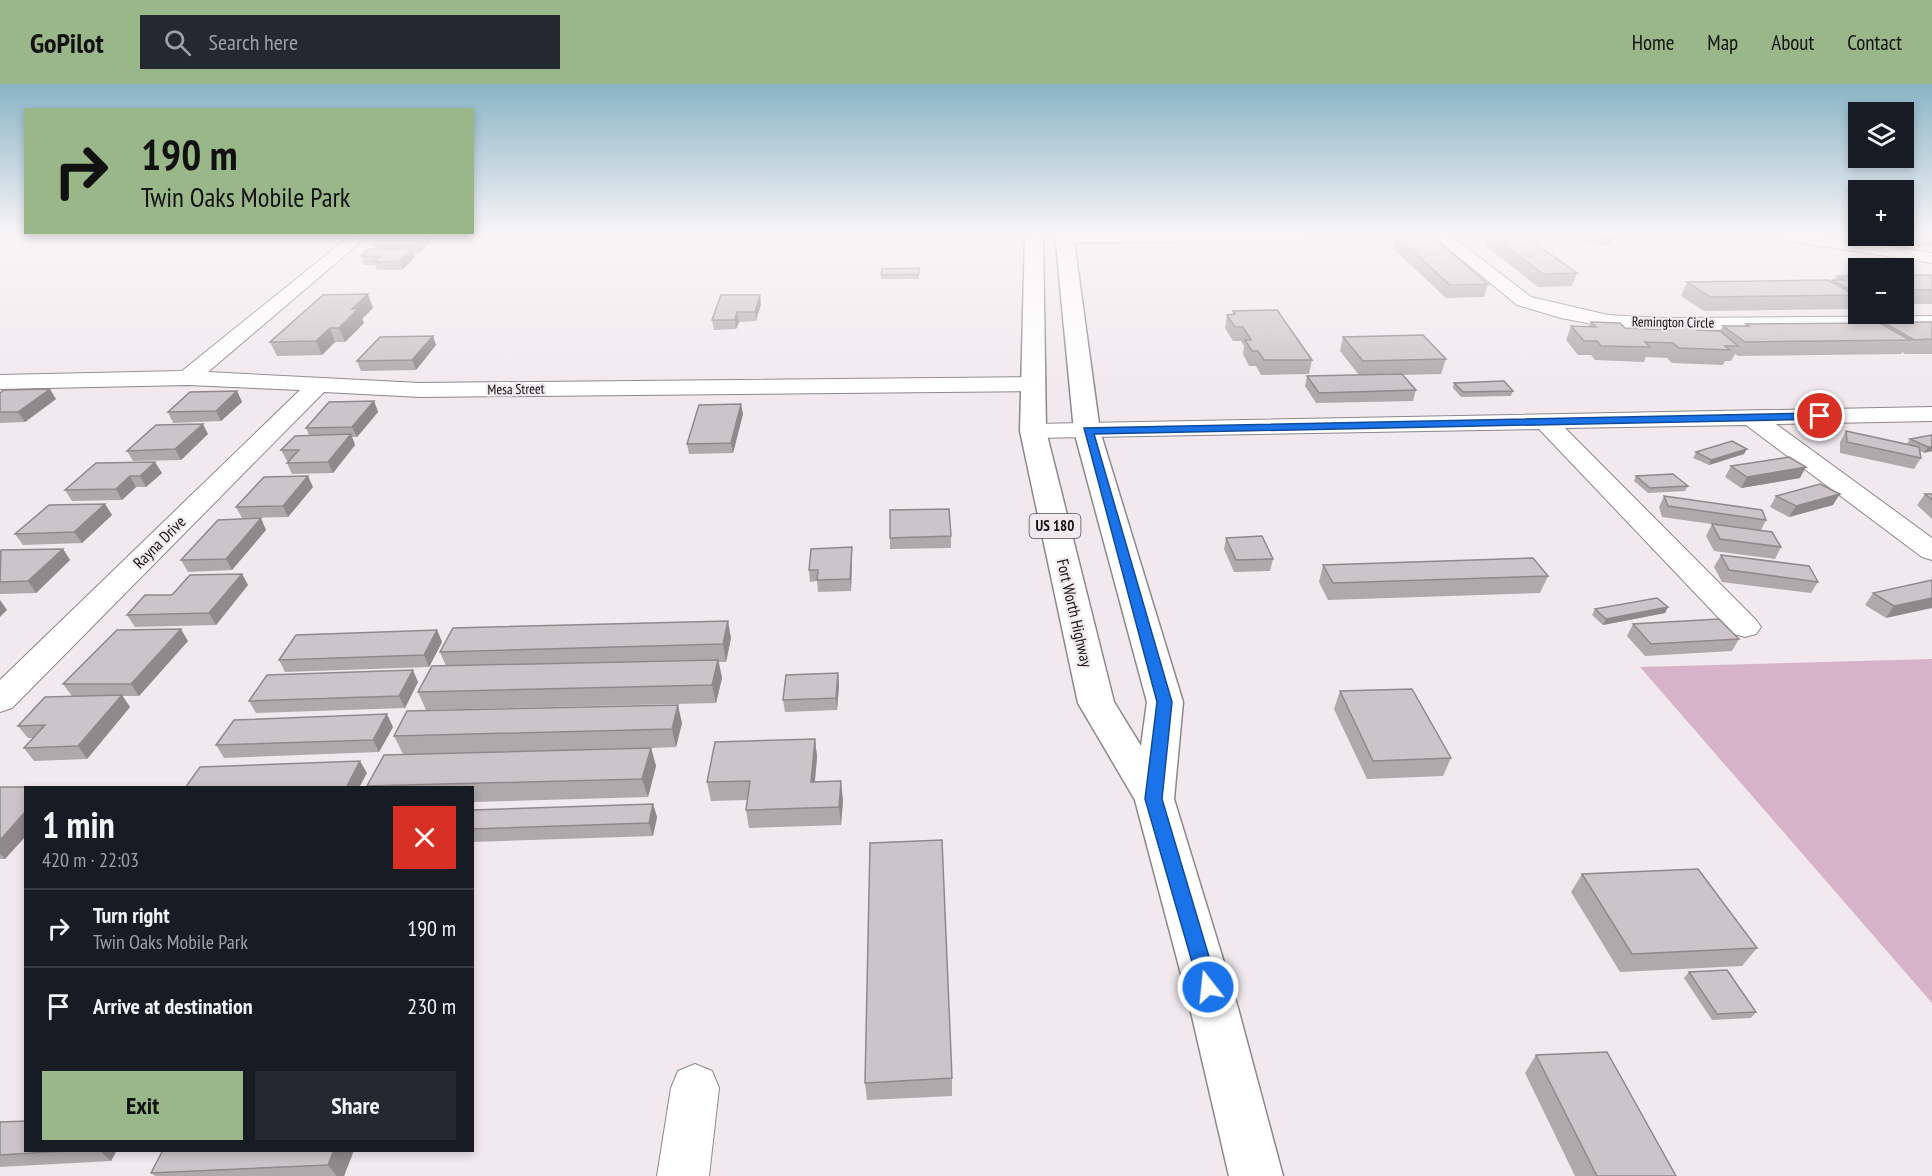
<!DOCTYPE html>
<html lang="en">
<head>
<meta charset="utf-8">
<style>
  :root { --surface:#171b24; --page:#242831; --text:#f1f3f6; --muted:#9ea1a6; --line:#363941; --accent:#99b788 }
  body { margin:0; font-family:"PT Sans Narrow",sans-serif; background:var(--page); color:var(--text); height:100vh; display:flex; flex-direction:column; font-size:22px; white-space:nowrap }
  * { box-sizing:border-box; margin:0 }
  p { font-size:20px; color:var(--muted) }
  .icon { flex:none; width:33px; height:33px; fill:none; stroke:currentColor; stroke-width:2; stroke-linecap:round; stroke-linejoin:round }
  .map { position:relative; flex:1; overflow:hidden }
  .details { position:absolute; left:24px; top:702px; width:450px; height:366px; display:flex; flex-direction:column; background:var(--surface); border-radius:0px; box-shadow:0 3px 9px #0003 }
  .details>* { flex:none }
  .hud { position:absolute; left:24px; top:24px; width:450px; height:126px; border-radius:0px; box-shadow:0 3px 9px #0003; background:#99b788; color:#111; overflow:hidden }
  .tools { position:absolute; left:1848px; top:18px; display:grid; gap:12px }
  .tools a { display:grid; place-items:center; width:66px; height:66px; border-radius:0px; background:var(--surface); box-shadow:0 3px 9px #0003; font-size:30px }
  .pin { position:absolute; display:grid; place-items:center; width:51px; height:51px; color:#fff; margin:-26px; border:3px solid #fff; border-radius:50%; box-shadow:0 2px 6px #0007 }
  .me { position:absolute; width:66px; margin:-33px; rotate:344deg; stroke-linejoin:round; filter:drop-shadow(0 0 4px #0008) }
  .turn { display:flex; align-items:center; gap:21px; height:126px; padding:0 18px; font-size:27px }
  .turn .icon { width:78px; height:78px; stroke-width:2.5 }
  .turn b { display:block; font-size:42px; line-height:51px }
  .round { display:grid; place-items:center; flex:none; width:63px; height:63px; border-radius:0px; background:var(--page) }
  .overview { display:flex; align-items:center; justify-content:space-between; height:102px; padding:0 18px }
  h1 { font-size:36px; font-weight:700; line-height:45px }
  .primary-button { display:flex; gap:12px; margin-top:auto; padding:12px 18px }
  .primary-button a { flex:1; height:69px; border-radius:0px; background:var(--accent); color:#111; font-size:24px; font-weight:700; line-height:69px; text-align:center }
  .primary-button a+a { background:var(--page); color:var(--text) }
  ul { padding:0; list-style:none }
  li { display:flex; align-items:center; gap:18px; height:78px; padding:0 18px; border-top:2px solid var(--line) }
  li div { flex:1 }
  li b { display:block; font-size:22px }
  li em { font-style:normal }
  header { display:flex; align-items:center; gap:36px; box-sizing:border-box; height:84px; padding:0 30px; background:var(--accent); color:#111 }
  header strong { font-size:28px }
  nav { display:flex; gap:33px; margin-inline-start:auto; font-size:21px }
  .search { width:420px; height:54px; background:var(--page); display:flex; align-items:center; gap:15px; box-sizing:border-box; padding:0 21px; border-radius:0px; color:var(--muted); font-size:22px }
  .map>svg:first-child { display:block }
  .green { fill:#d7b3c9 }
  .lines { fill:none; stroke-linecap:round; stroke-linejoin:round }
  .street-casing { stroke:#8e878b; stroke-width:2 }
  .primary-casing { stroke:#8e878b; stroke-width:3 }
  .street { fill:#fff; fill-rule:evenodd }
  .primary { fill:#fff; fill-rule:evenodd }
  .wall { fill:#afa9ac }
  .shaded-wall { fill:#8f898c }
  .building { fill:#ccc4c8; stroke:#8f898c; stroke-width:1.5 }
  .route { fill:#1a73e8; stroke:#114b97; stroke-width:1.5 }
  .labels { text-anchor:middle; stroke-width:4.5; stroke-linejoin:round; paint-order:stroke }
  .far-street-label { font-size:14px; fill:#121011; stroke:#f1e9ee }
  .shield { fill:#f1e9ee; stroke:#555153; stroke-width:1.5 }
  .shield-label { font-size:15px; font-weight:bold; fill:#121011 }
  .street-label { font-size:16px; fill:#121011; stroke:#f1e9ee }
</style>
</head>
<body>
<header>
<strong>GoPilot</strong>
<div class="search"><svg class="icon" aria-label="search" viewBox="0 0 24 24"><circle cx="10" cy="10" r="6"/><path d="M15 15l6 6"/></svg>Search here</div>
<nav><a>Home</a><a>Map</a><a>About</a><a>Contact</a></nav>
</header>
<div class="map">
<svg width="1932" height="1092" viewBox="0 0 1932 1092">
  <rect width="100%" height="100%" fill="#f1e9ee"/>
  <!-- green -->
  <polygon class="green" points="1932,575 1932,919 1640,583"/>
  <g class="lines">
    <defs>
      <g id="street">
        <polygon points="352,150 370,150 208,288 420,299 1032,293 1040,295 1043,300 1040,305 1032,307 420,313 324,308 12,624 0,628 0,596 300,306 188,301 0,305 0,291 182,287"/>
        <polygon points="1064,150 1366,150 1358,155 1058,159 1056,155 1058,151"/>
        <polygon points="1431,150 1449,150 1531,213 1608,231 1664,234 1932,232 1932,244 1664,246 1608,243 1561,234 1517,221"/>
        <polygon points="1767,150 1806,150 1932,169 1932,179 1775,155"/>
        <polygon points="1932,323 1932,337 1776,340 1932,454 1932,476 1922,473 1746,341 1565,344 1756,536 1761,543 1756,550 1745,553 1734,550 1539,345 1033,354 1024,352 1021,347 1024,342 1033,340"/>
        <polygon points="695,980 712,987 719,1004 709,1092 657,1092 671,1004 678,987"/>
      </g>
      <polygon id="primary" points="1025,150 1043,150 1046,347 1114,618 1141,662 1147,618 1074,347 1055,150 1073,150 1100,347 1183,618 1174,715 1238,924 1283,1092 1229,1092 1190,924 1135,716 1078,619 1020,347"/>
    </defs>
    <!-- street casing -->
    <use href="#street" class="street-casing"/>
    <!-- primary casing -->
    <use href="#primary" class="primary-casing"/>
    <!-- street -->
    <use href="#street" class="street"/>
    <!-- primary -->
    <use href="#primary" class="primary"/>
  </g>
  <!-- wall -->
  <g class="wall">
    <polygon points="402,150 429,150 432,157 419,169 414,169 415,173 402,186 377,186 375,181 364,181 361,172 375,165 374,161 396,155"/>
    <polygon points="883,150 883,156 872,156 872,152"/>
    <polygon points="901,150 970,150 970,152 901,155"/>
    <polygon points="1482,150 1522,150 1577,189 1572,202 1538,203 1486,162 1487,159 1481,155"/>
    <polygon points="1567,150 1622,150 1604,162 1566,154"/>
    <polygon points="1817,150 1850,150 1847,154"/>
    <polygon points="1904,150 1932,150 1932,163 1892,161 1883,157 1866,155 1861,152 1904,152"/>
    <polygon points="1396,152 1488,200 1484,213 1446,214 1393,164"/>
    <polygon points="919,184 919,195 881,195 881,191"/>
    <rect x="1904" y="191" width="28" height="29"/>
    <polygon points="1837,192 1858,192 1858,221 1850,221 1848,225 1704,227 1681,212 1687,198 1831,198 1832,196 1834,196"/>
    <polygon points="761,220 756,237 739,238 736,245 714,246 712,236"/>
    <polygon points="373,224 362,235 364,239 345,258 335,258 322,271 277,272 270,258"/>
    <polygon points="1233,227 1312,276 1309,290 1261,291 1256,282 1249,282 1243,270 1244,262 1241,257 1233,257 1225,244 1227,231 1233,230"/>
    <polygon points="1591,238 1625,244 1661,246 1663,241 1697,246 1720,247 1723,242 1745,242 1746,240 1882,240 1883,238 1932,238 1932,270 1905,270 1902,268 1901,270 1738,272 1735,270 1731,277 1725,277 1723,281 1672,279 1667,274 1646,273 1644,278 1595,276 1591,271 1578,271 1566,256 1571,242 1589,243"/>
    <polygon points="433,252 436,261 416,286 361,287 357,277"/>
    <polygon points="1343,253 1446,275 1441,290 1402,291 1416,306 1413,317 1316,319 1305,302 1307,292 1359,291 1340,267"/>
    <polygon points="1454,299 1513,307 1511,312 1461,313 1453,304"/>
    <polygon points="237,307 242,318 221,337 173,339 168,328"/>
    <polygon points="0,309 56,315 25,338 0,339"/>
    <polygon points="374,317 378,328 357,353 352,353 355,361 333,389 292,390 287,379 289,377 287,377 281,366 309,351 306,344"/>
    <polygon points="743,330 733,369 689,370 687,360"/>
    <polygon points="1846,347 1907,360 1910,355 1932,351 1932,367 1924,369 1920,367 1921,374 1914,385 1840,369 1840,358"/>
    <polygon points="208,350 181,376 133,377 127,367"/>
    <polygon points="1696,368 1744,370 1709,381 1693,374"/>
    <polygon points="96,379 162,389 146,403 136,403 122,416 72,417 65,406"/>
    <polygon points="1731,382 1800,394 1741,404 1725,393"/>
    <polygon points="1636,392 1688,402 1685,407 1648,409 1634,397"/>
    <polygon points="313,403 288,433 242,434 236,423"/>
    <polygon points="1925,410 1932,410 1932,435 1917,421"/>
    <polygon points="1664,412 1766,436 1761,446 1781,463 1775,475 1714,467 1706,452 1712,440 1662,433 1659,423"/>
    <polygon points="1776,412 1833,421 1789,433 1770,423"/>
    <polygon points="105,420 112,431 82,459 23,461 15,450"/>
    <polygon points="266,446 232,486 188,488 181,476"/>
    <polygon points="951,452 951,464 890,465 890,454"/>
    <polygon points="1226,454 1273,475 1270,487 1234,488 1224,465"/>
    <polygon points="852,463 852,475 851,507 818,508 817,497 810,498 809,486"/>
    <polygon points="63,465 70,476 36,509 0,510 0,467"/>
    <polygon points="1721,471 1818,498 1811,509 1722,498 1714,483"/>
    <polygon points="1323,481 1548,492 1540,509 1328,516 1319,498"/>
    <polygon points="242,490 248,501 216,541 135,543 127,531 172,511"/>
    <polygon points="1932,496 1886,534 1865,521 1873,509"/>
    <polygon points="1668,523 1665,529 1603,541 1592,531 1595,525"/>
    <polygon points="1633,540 1739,555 1732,567 1645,572 1627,552"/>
    <polygon points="437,546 442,558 429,583 285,588 279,576"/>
    <polygon points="731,554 726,578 719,578 722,594 716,619 426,626 418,608 446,582 440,568"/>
    <polygon points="188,557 139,612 122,612 130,623 87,675 34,677 24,664 33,654 28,654 18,642 72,612 63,600"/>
    <polygon points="838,589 839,601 837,626 785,628 783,616"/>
    <polygon points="418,598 405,624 256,629 249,617"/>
    <polygon points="1340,607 1451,674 1443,692 1367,695 1334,625"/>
    <polygon points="682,639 676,663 651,664 656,682 648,713 472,718 472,704 368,704 367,702 403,670 394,652"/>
    <polygon points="393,643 379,668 224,674 216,661"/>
    <polygon points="815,655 817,673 815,698 843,716 841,741 749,744 746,726 747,716 711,717 707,698"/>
    <polygon points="0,703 47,703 48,704 26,704 5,775 0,775"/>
    <polygon points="653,720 657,733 653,752 472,758 472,726"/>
    <polygon points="1582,790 1757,864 1742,882 1620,888 1571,808"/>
    <polygon points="1689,888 1756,928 1751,934 1712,936 1684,894"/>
    <polygon points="1536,971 1676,1092 1575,1092 1525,989"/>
    <polygon points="952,994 952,1012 867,1016 865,999"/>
    <polygon points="0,1038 26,1066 117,1066 111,1077 0,1083"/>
    <polygon points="163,1066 354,1066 344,1092 155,1092 151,1089"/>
  </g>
  <!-- shaded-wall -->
  <g class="shaded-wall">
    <polygon points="428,150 429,150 432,157 419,169 416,161"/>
    <polygon points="1613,150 1622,150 1604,162 1608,154"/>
    <polygon points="412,165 415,173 402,186 399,177"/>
    <polygon points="368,210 373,224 362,235 364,239 345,258 339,244 352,225"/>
    <polygon points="760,211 761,220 756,237 755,228"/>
    <polygon points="737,228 739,238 736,245 735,236"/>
    <polygon points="330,244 335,258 322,271 316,257"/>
    <polygon points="433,252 436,261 416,286 412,276"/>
    <polygon points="50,305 56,315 25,338 18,328"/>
    <polygon points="237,307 242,318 221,337 216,327"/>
    <polygon points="374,317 378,328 357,353 352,343"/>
    <polygon points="741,320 743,330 733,369 731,359"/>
    <polygon points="203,340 208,350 181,376 175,365"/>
    <polygon points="351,350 355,361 333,389 328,378"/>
    <polygon points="1928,363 1932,363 1932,367 1924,369"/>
    <polygon points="1747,365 1744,370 1709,381 1711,376"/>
    <polygon points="155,378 162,389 146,403 140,392"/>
    <polygon points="1806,383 1800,394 1741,404 1747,393"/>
    <polygon points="130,392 136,403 122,416 116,405"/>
    <polygon points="308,392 313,403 288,433 283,422"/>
    <polygon points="1840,410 1833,421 1789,433 1796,422"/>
    <polygon points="105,420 112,431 82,459 74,448"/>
    <polygon points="261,434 266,446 232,486 226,475"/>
    <polygon points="852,463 852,475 851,507 850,495"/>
    <polygon points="63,465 70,476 36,509 28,497"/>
    <polygon points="242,490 248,501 216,541 209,529"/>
    <polygon points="1932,514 1932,524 1886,534 1894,522"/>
    <polygon points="0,516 7,526 0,533"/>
    <polygon points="1668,523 1665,529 1603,541 1606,535"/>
    <polygon points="728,537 731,554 726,578 723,560"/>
    <polygon points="181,545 188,557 139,612 131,600"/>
    <polygon points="437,546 442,558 429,583 424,571"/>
    <polygon points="718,576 722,594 716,619 712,601"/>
    <polygon points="413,586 418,598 405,624 399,612"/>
    <polygon points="838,589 839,601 837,626 836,614"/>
    <polygon points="122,611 130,623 87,675 78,662"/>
    <polygon points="678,621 682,639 676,663 672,645"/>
    <polygon points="387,630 393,643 379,668 373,656"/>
    <polygon points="815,655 817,673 813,716 811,698"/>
    <polygon points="651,664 656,682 648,713 642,695"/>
    <polygon points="360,677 367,689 359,704 346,704"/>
    <polygon points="841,697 843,716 841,741 839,723"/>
    <polygon points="653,720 657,733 653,752 649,739"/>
    <polygon points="26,727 26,752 5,775 0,770 0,756"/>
    <polygon points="99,1066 117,1066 111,1077"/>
    <polygon points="334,1066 354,1066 344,1092 337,1092 328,1081"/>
  </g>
  <!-- building -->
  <g class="building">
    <polygon points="402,150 428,150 416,161 374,161 381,155 396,155"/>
    <polygon points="872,150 882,150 882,151 872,152"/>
    <polygon points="1490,150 1522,150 1577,189 1543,190"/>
    <polygon points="1588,150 1613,150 1608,154"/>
    <polygon points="1431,151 1488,200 1450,201 1396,152"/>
    <polygon points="368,165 412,165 399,177 374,178 380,172 361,172"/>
    <polygon points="919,184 919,190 881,191 882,185"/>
    <polygon points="1904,191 1932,191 1932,206 1904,206 1904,195 1905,195 1904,194"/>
    <polygon points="1837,192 1858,192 1858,207 1853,207 1832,196 1844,196"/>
    <polygon points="1828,196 1855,211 1710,213 1687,198"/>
    <polygon points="368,210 352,225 358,225 339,244 330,244 316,257 270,258 323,211"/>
    <polygon points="721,211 760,211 755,228 737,228 735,236 712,236"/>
    <polygon points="1277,226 1312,276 1264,276 1258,267 1252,267 1245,256 1251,256 1243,243 1235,243 1227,231 1235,230 1233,227"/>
    <polygon points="1591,238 1620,239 1625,244 1669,246 1663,241 1692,242 1697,246 1720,247 1738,262 1725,262 1730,266 1679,264 1673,259 1645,258 1650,263 1601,262 1597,257 1584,257 1571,242 1596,243"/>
    <polygon points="1883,238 1932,238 1932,255 1914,256"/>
    <polygon points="1880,239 1910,256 1745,258 1723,242 1749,242 1746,240"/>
    <polygon points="1423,251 1446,275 1363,277 1343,253"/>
    <polygon points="433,252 412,276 357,277 380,253"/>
    <polygon points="1402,290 1416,306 1319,309 1307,292"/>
    <polygon points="1504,297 1513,307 1463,308 1454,299"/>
    <polygon points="50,305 18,328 0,328 0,309 4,306"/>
    <polygon points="237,307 216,327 168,328 190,308"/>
    <polygon points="374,317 352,343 306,344 329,318"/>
    <polygon points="741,320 731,359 687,360 699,321"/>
    <polygon points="203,340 175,365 127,367 156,341"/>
    <polygon points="1846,347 1919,363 1921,374 1847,358"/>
    <polygon points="351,350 328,378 287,379 299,366 281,366 295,352"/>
    <polygon points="1932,351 1932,363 1928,363 1910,355"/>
    <polygon points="1732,357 1747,365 1711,376 1696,368"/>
    <polygon points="1789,373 1806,383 1747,393 1731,382"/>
    <polygon points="155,378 140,392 130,392 116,405 65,406 96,379"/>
    <polygon points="1673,390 1688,402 1650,404 1636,392"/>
    <polygon points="308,392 283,422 236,423 264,393"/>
    <polygon points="1820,400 1840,410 1796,422 1776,412"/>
    <polygon points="1925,410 1932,410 1932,416"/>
    <polygon points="1664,412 1762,426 1766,436 1668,422"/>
    <polygon points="105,420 74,448 15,450 49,421"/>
    <polygon points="949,425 951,452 890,454 890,426"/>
    <polygon points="261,434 226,475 181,476 218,436"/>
    <polygon points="1712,440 1772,448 1781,463 1720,455"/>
    <polygon points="1262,452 1273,475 1236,476 1226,454"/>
    <polygon points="852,463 850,495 817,496 818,486 809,486 811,465"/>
    <polygon points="63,465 28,497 0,498 1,466"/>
    <polygon points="1721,471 1809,482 1818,498 1729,486"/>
    <polygon points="1533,474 1548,492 1333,499 1323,481"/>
    <polygon points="242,490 209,529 127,531 145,511 172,511 190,491"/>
    <polygon points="1932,496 1932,514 1894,522 1873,509"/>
    <polygon points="1657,514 1668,523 1606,535 1595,525"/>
    <polygon points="1719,535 1739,555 1651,560 1633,540"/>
    <polygon points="728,537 723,560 440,568 453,544"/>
    <polygon points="181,545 131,600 63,600 117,546"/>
    <polygon points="437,546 424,571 279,576 296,551"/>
    <polygon points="718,576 712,601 418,608 432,582"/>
    <polygon points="413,586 399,612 249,617 267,591"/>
    <polygon points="838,589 836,614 783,616 786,591"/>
    <polygon points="1412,605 1451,674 1373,677 1340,607"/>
    <polygon points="122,611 78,662 24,664 45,641 18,642 45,613"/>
    <polygon points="678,621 672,645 394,652 407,627"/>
    <polygon points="387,630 373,656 216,661 234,636"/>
    <polygon points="815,655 811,698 841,697 839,723 746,726 750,697 707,698 715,658"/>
    <polygon points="651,664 642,695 367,702 384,671"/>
    <polygon points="360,677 346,704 185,704 200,683"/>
    <polygon points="0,703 47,703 46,704 26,704 26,727 0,756"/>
    <polygon points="653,720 649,739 472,745 472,726"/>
    <polygon points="942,756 952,994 865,999 870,759"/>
    <polygon points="1698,785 1757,864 1632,870 1582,790"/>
    <polygon points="1727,886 1756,928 1717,930 1689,888"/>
    <polygon points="1607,968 1676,1092 1597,1092 1536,971"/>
    <polygon points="26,1037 26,1066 82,1066 0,1071 0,1038"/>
    <polygon points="163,1066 334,1066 328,1081 151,1089"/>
  </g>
  <!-- sky -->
  <linearGradient id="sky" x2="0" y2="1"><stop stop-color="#89b4c6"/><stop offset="0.5" stop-color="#f9f5f7"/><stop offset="1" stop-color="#f9f5f7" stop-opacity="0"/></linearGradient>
  <rect width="1932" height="302" fill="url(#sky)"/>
  <!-- route -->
  <polygon class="route" points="1820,329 1825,332 1823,335 1094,350 1172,618 1162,715 1218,903 1215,909 1208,912 1201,909 1145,715 1157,618 1084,344"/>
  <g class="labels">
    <!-- far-street labels -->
    <g class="far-street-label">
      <text transform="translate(1673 238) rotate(1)" y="5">Remington Circle</text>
      <text transform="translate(516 305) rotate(-1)" y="5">Mesa Street</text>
    </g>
    <!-- shield labels -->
    <rect class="shield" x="1029.5" y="430" width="51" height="24" rx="4.5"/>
    <g class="shield-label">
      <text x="1055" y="447">US 180</text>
    </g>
    <!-- street labels -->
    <g class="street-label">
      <text transform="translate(159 458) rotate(-45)" y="6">Rayna Drive</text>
      <text transform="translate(1075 529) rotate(77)" y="6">Fort Worth Highway</text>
    </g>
  </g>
</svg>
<div class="tools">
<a><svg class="icon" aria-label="layers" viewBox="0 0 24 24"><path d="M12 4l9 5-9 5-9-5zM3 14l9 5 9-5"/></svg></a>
<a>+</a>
<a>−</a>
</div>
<div class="pin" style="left:1820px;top:332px;background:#d93025"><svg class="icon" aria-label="arrive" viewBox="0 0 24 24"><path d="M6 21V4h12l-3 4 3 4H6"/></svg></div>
<svg class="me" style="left:1208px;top:903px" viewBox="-20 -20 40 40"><circle r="17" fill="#1a73e8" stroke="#fff" stroke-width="3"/><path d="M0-11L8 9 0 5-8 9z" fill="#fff"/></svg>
<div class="hud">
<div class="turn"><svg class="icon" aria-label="right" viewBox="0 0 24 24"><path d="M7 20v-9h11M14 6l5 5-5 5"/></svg><div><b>190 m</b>Twin Oaks Mobile Park</div></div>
</div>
<section class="details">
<div class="overview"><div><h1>1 min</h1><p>420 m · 22:03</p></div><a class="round" style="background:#d93025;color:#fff"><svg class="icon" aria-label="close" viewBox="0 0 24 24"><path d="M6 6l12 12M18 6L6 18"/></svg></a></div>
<ul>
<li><svg class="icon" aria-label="right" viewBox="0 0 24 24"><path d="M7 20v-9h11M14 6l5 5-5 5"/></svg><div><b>Turn right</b><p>Twin Oaks Mobile Park</p></div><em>190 m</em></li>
<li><svg class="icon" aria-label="arrive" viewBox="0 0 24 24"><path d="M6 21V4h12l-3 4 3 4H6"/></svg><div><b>Arrive at destination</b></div><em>230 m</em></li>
</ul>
<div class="primary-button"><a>Exit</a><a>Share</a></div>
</section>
</div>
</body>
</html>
